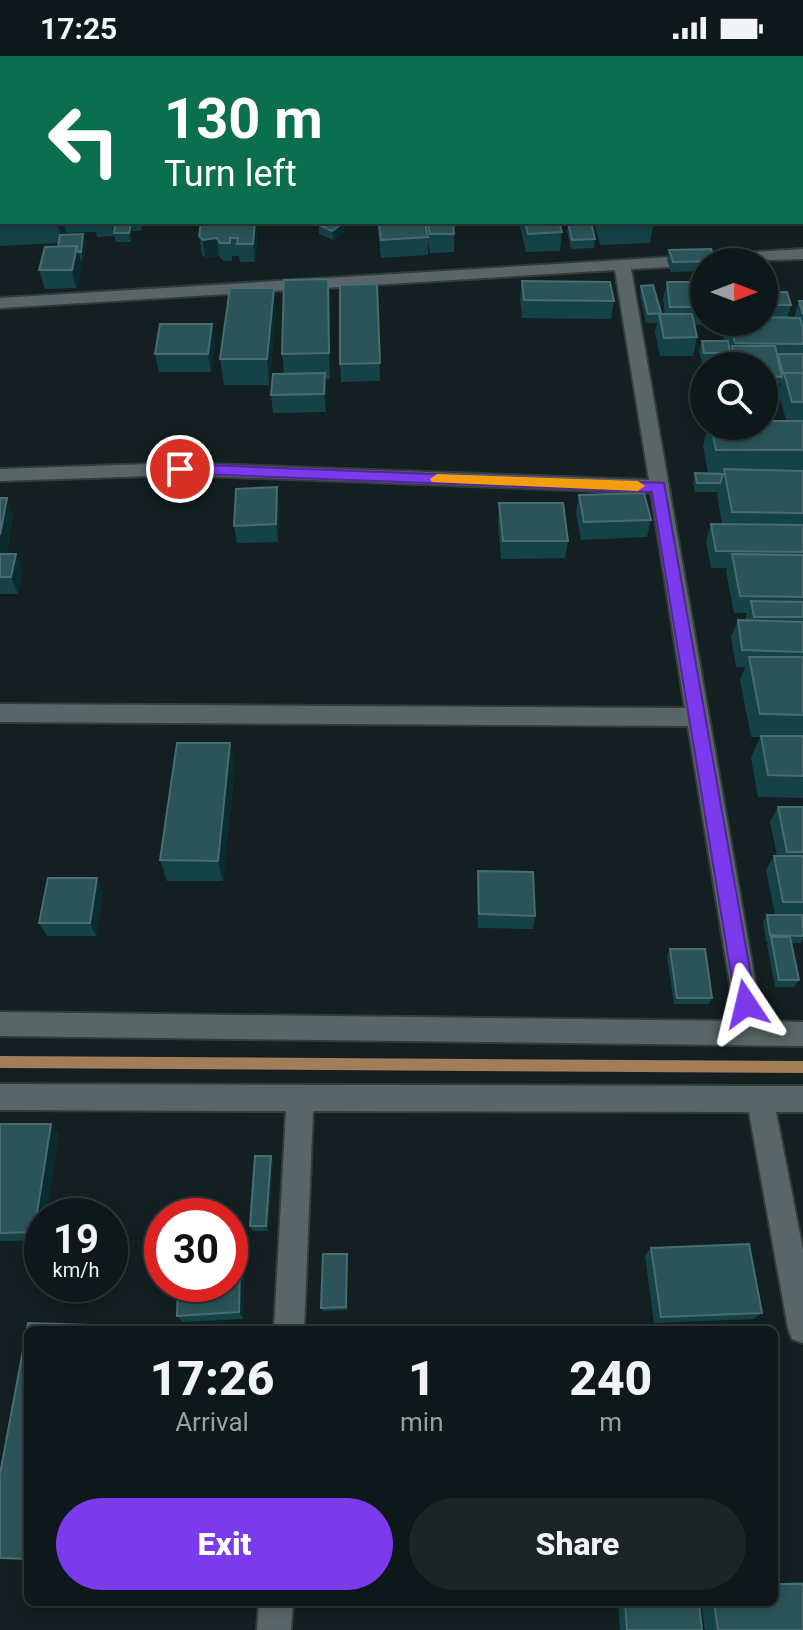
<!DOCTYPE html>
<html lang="en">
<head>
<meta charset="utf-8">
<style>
  :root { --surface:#0e1719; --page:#1c2426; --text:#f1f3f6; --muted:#9b9fa2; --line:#2e3638; --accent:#7c3aed }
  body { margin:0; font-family:Roboto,sans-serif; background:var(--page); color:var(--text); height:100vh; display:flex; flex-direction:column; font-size:30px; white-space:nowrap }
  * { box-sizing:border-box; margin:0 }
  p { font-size:26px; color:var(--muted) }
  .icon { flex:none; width:44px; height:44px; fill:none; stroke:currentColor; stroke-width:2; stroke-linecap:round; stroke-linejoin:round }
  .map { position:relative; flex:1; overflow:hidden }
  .side { position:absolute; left:24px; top:1270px; width:754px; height:280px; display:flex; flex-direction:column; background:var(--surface); border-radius:12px; box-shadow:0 4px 12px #0003,0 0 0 2px var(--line) }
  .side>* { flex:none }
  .banner { position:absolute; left:0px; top:0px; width:804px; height:168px; box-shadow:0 4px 12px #0003,0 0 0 2px var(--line); background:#0b6e4f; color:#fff; overflow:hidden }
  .needle { width:52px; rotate:90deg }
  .fabs { position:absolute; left:690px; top:192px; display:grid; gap:16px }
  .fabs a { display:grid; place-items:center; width:88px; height:88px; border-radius:50%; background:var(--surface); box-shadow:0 4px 12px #0003,0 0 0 2px var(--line); font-size:40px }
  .speed { position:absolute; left:24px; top:1142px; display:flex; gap:16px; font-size:40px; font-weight:700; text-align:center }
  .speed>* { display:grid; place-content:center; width:104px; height:104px; border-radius:50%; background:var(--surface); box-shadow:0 4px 12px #0003,0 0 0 2px var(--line); line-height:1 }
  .speed small { font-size:20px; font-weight:400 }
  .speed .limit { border:12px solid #d22; background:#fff; color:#111 }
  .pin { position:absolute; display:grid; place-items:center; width:68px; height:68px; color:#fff; margin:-34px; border:4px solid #fff; border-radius:50%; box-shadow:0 2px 8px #0007 }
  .me { position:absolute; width:88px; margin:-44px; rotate:350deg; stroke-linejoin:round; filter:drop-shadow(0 0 6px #0008) }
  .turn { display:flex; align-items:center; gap:28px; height:168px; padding:0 32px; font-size:36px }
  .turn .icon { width:104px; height:104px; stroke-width:2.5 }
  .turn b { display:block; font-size:56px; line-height:68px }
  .eta { display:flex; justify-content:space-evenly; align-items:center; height:136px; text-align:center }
  .eta b { font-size:48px; font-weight:800; line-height:56px }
  .button { display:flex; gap:16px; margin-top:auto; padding:16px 32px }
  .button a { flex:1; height:92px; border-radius:48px; background:var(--accent); color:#fff; font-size:32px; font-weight:800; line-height:92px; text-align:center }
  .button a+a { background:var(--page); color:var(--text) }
  .status { display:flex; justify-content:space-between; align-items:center; height:56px; padding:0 40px; background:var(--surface); direction:ltr }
  .status svg { height:22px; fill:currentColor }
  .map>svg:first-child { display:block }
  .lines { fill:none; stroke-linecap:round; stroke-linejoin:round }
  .stream { fill:#a17e58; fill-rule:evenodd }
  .minor-casing { stroke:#333b3c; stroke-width:4 }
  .minor { fill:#586668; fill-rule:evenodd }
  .wall { fill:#144247 }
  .shaded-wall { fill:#0a2c30 }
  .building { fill:#2a5459; stroke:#486c70; stroke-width:2 }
  .route { fill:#7c3aed; stroke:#51269a; stroke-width:2 }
  .slow { fill:#f59e0b }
</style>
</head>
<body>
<div class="status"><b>17:25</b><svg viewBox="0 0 49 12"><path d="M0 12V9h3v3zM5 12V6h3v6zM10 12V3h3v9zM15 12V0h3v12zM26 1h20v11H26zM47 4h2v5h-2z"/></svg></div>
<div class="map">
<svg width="803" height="1574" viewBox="0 0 803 1574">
  <rect width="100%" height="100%" fill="#131f21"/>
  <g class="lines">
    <!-- stream -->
    <g class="stream">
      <rect x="802" y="50" width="1" height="4"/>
      <polygon points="0,1000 803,1005 803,1017 0,1012"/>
    </g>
    <defs>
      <g id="minor">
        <rect x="154" y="0" width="14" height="2"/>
        <rect x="366" y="0" width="14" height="2"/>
        <rect x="802" y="34" width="1" height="8"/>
        <rect x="802" y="61" width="1" height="8"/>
        <polygon points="803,193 803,203 704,206 704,209 631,213 762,965 803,966 803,990 0,980 0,956 736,965 688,670 0,666 0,648 685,652 651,437 180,419 0,425 0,413 180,407 649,424 615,214 0,252 0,242"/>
        <polygon points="0,1028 803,1030 803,1056 776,1056 803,1194 803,1287 792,1283 788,1272 749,1056 313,1055 304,1274 274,1274 286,1055 0,1054"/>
        <polygon points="259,1546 293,1546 291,1574 257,1574"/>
      </g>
    </defs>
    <!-- minor casing -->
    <use href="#minor" class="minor-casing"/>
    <!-- minor -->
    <use href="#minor" class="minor"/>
  </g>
  <!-- wall -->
  <g class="wall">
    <polygon points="401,0 513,0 512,2 401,2"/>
    <polygon points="681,0 718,0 717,2 681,2"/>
    <polygon points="744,0 793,0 744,1"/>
    <polygon points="0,127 2,127 2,166 116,166 116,168 117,168 117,166 142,166 141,175 132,175 131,186 116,186 114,179 114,180 97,181 96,176 66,177 65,171 64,179 83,178 85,187 83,205 81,205 82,209 76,232 45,233 39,214 58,191 59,187 0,190"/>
    <polygon points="255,166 257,182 255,206 240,206 239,200 232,200 232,205 223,205 219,200 205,202 202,199 199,180"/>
    <polygon points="377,166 453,166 454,178 454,196 430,197 428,185 428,199 381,202"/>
    <polygon points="519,166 559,166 562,176 560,195 526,196"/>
    <polygon points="594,166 654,166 650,187 600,189"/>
    <polygon points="568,167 595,183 594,192 571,193 567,176"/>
    <polygon points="319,169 345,175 333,184 319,178"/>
    <polygon points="669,194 716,205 716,206 704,206 704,215 671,216 667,204"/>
    <polygon points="700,219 704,219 704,266 720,266 719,270 695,269 697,281 693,300 660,300 655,276 657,267 646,267 640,239 641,230 661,258 665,258 663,244 667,226 699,226"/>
    <polygon points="522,225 614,245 611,263 522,262 520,243"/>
    <polygon points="377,228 380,325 341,326 340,308"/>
    <polygon points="764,229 768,236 791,249 787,262 794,262 799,245 803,245 803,364 786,364 778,335 781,327 780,327 776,339 764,338 764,310 727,310 727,307 702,307 699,294 702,285 724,285 723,279 726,266 764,266"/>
    <polygon points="330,248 330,323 326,323 326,356 273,357 271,339 284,318 282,298"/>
    <polygon points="276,257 269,329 224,329 220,303"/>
    <polygon points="212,268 215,286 211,316 159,316 155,298"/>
    <polygon points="803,365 803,742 758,741 751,702 760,681 751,681 740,624 745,611 736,611 731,581 738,564 745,564 747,557 734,557 726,516 727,512 711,512 706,485 711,468 722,468 717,438 718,436 695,436 693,427 695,417 708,417 703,390 708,370 764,370"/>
    <polygon points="579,439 651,464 647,481 581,484 576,457"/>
    <polygon points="0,442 7,442 13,460 7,498 16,498 23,515 18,538 0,538"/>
    <polygon points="499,447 568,485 565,502 501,503 498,465"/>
    <polygon points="279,449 278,486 237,487 234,470"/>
    <polygon points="235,709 223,825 167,825 160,804"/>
    <polygon points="778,751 803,751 803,860 802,860 803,883 801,887 791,887 799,924 794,931 775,931 767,888 768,886 766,886 763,866 767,859 775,859 766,814 774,800 777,800 770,766"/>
    <polygon points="478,815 535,860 533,873 478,872 477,829"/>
    <polygon points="103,836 96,880 47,880 39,867"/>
    <polygon points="670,893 712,942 709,948 674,948 667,900"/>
    <polygon points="0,1068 59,1078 42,1160 42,1184 0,1185"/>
    <polygon points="271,1100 273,1105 268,1175 252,1175 250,1170"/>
    <polygon points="245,1176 243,1263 183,1266 177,1260"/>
    <polygon points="651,1192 762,1257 753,1263 654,1267 645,1200"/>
    <polygon points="347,1198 347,1254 323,1255 321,1252"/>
    <polygon points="803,1526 803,1574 705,1574 701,1546 774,1546 774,1527"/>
    <polygon points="618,1546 699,1546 702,1574 620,1574"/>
  </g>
  <!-- shaded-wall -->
  <g class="shaded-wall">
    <polygon points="57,166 63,166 65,171 63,187"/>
    <polygon points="111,166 116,166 114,180"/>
    <polygon points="255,166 257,182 255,206 253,188"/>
    <polygon points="344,166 345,175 333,184 332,175"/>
    <polygon points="131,168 132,177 131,186 129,177"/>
    <polygon points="83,178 85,187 83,205 81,196"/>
    <polygon points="217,182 219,200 205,202 203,184"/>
    <polygon points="77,190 82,209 76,232 72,214"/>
    <polygon points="328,223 330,248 330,323 329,297"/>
    <polygon points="274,232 276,257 269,329 267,303"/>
    <polygon points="212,268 215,286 211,316 208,298"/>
    <polygon points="325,317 327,335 326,356 324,338"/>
    <polygon points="277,431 279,449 278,486 276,468"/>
    <polygon points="7,442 13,460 5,508 0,496 0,479"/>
    <polygon points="16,498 23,515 18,538 11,521"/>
    <polygon points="230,687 235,709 223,825 218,805"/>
    <polygon points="97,822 103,836 96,880 90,867"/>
    <polygon points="51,1068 59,1078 47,1160 42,1160 42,1184 34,1176"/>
    <polygon points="271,1100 273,1105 268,1175 266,1170"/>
    <polygon points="241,1168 245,1176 243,1263 239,1256"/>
  </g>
  <!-- building -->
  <g class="building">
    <polygon points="224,0 264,0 264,2 182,2"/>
    <polygon points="401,0 470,0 471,2 401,2"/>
    <polygon points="560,0 641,0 641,2 570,2 569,1"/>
    <polygon points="645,0 672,0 673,2 645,2"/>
    <rect x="686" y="0" width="22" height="2"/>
    <rect x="0" y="127" width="2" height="37"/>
    <polygon points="201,166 255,166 253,188 237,188 238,182 230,182 230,187 220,187 217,182 203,184 199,180"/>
    <polygon points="322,166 344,166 332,175 319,169"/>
    <polygon points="379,166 425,166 428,181 381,184"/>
    <polygon points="428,166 453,166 454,178 430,178"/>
    <polygon points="525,166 559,166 562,176 528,178"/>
    <polygon points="591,166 595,183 572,184 568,167"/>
    <polygon points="115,168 131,168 129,177 114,177"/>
    <polygon points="83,178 81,196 78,196 77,190 58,191 60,179"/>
    <polygon points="77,190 72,214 39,214 45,191"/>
    <polygon points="711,193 716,205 673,206 669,194"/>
    <polygon points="328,223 329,297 282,298 284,224"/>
    <polygon points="522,225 610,226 614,245 524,244"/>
    <polygon points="667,226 704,226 704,251 670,251"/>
    <polygon points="377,228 380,307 340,308 340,229"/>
    <polygon points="653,229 661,257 648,258 641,230"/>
    <polygon points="764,229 766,229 768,236 787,236 791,249 764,249"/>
    <polygon points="230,232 274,232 267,303 220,303"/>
    <polygon points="799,245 803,245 803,258"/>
    <polygon points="659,258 692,258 697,281 664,282"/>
    <polygon points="764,261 800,262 803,274 803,288 735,287 729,266 764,266"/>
    <polygon points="160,268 212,268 208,298 155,298"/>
    <polygon points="702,285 728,285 730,297 704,297"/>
    <polygon points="732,290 775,290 782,321 764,320 764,310 736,310"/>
    <polygon points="778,298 803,298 803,317 783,318"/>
    <polygon points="325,317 324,338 271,339 273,318"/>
    <polygon points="784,317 803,317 803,346 792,346"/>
    <polygon points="764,365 803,365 803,394 716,394 711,370 764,370"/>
    <polygon points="724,413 803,415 803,457 732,456"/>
    <polygon points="695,417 723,418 720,427 697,427"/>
    <polygon points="277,431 276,468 234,470 236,433"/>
    <polygon points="644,437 651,464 584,466 579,439"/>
    <polygon points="0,442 7,442 0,479"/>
    <polygon points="499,447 563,447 568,485 503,485"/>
    <polygon points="711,468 803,469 803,496 716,495"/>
    <polygon points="0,498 16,498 11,521 0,521"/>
    <polygon points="732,498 803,499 803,541 740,540"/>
    <polygon points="751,545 803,546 803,561 754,561"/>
    <polygon points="738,564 803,566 803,596 742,594"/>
    <polygon points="749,601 803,601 803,659 760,658"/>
    <polygon points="761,680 803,680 803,720 768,719"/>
    <polygon points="177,687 230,687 218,805 160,804"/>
    <polygon points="778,751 803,751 803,796 787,796"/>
    <polygon points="774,800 803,800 803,846 783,846"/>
    <polygon points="478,815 533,816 535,860 479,858"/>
    <polygon points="48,822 97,822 90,867 39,867"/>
    <polygon points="767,859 802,859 803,880 770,879"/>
    <polygon points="771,881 790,881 799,924 779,924"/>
    <polygon points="670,893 705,893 712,942 677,942"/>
    <polygon points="0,1068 51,1068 34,1176 0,1177"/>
    <polygon points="255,1100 271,1100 266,1170 250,1170"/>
    <polygon points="230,1168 241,1168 239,1256 177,1260 178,1228 230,1228"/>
    <polygon points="749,1188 762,1257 661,1261 651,1192"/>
    <polygon points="323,1198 347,1198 346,1251 321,1252"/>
    <polygon points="28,1267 150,1271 150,1274 28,1274 28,1503 0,1502 0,1418"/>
    <polygon points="774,1528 803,1528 803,1574 718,1574 714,1546 774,1546"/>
    <polygon points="625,1546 699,1546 702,1574 627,1574"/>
  </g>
  <!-- route -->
  <polygon class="route" points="180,408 664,427 756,948 753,954 746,957 739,954 736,948 652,436 175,417 175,410"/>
  <!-- slow -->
  <polygon class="slow" points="437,418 638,425 645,430 638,435 432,426 430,423"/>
</svg>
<div class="fabs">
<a><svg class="needle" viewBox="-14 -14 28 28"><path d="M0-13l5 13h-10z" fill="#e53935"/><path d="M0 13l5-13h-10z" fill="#9b9fa2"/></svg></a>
<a><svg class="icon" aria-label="search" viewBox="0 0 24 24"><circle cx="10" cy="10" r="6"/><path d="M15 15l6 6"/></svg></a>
</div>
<div class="speed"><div>19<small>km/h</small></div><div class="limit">30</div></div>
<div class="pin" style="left:180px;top:413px;background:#d93025"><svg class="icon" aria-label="arrive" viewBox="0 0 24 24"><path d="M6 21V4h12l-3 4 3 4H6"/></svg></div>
<svg class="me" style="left:746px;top:948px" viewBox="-20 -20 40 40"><path d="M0-17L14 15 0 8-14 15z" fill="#7c3aed" stroke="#fff" stroke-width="4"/></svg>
<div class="banner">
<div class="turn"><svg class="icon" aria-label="left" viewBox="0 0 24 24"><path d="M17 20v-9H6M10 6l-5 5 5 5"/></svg><div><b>130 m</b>Turn left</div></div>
</div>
<section class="side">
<div class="eta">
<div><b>17:26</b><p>Arrival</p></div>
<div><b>1</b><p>min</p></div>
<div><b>240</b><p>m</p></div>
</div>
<div class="button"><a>Exit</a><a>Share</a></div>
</section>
</div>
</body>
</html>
